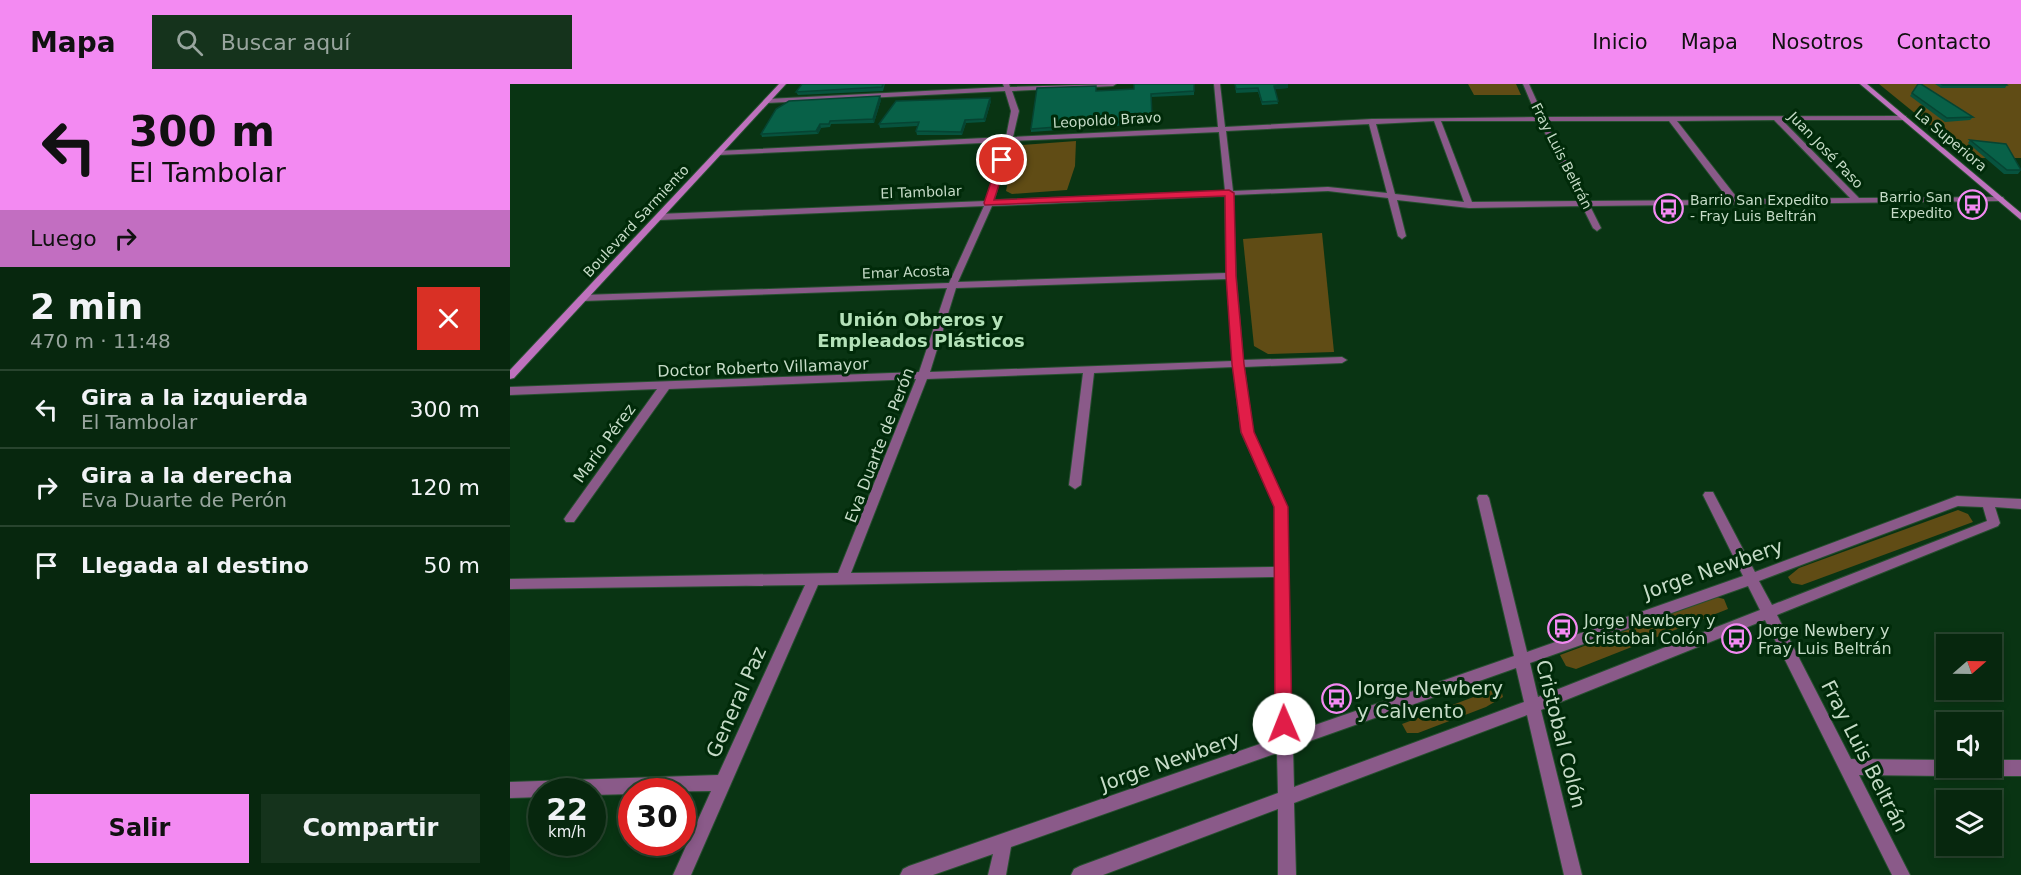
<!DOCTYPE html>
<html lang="es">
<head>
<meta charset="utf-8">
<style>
  :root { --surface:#07270e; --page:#15331c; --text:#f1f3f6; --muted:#98a59e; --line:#28442e; --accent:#f38af2 }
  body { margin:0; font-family:"DejaVu Sans",sans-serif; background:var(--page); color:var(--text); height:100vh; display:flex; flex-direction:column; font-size:22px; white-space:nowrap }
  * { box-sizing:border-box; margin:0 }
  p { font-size:20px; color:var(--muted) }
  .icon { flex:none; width:33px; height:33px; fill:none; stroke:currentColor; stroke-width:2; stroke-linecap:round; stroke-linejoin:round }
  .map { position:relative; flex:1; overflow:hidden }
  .panel { display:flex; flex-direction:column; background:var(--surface); width:510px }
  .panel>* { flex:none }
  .hud { background:#f38af2; color:#111; overflow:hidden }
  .needle { width:39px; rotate:70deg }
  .controls { position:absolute; left:1426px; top:550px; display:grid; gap:12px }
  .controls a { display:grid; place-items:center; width:66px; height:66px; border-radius:0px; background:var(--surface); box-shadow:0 3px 9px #0003,0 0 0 2px var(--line); font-size:30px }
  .speed { position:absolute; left:18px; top:694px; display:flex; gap:12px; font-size:30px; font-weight:700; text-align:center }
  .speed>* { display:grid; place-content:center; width:78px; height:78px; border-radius:50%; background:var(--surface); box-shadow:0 3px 9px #0003,0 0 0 2px var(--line); line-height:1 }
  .speed small { font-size:15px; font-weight:400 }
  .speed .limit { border:9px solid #d22; background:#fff; color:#111 }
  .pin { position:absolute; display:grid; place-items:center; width:51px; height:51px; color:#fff; margin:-26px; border:3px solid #fff; border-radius:50%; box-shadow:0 2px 6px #0007 }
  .me { position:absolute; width:66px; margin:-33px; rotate:359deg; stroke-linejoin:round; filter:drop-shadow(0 0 4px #0008) }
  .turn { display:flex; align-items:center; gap:21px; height:126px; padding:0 30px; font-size:27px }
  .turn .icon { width:78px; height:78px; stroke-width:2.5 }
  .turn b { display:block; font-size:42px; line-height:51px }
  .then { display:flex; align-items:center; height:57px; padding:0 30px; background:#0003; gap:12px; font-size:22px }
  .round { display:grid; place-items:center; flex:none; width:63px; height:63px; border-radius:0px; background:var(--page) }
  .summary { display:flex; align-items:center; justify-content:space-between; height:102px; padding:0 30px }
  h1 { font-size:36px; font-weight:600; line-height:45px }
  .button { display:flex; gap:12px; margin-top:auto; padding:12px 30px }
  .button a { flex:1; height:69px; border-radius:0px; background:var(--accent); color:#111; font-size:24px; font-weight:600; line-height:69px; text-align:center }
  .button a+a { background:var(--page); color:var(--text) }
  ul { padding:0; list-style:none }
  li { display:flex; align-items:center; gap:18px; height:78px; padding:0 30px; border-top:2px solid var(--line) }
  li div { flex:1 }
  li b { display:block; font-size:22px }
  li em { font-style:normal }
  header { display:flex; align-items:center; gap:36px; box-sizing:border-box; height:84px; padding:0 30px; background:var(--accent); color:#111 }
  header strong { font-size:28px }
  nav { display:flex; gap:33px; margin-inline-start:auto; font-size:21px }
  .search { width:420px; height:54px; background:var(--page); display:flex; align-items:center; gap:15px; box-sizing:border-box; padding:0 21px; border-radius:0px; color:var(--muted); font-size:22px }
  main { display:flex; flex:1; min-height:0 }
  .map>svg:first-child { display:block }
  .green { fill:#604c15 }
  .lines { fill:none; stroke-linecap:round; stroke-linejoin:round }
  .street-casing { stroke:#274f30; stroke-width:2 }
  .secondary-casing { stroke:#274f30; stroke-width:2 }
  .street { fill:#8a5a89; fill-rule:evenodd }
  .secondary { fill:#bf72be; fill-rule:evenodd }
  .wall { fill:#07533e }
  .shaded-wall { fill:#064432 }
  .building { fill:#086148; stroke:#064432; stroke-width:1.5 }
  .route { fill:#e11d48; stroke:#92132f; stroke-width:1.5 }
  .labels { text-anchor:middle; stroke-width:6; stroke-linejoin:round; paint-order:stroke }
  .far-street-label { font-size:14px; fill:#c5dbc7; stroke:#002a09 }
  .far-poi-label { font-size:14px; fill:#c5dbc7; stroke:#002a09; text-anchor:end }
  .street-label { font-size:16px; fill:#c5dbc7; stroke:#002a09 }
  .poi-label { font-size:16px; fill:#c5dbc7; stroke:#002a09; text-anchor:start }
  .neighbourhood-label { font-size:18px; font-weight:bold; fill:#b3e1b8; stroke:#002a09 }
  .near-street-label { font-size:20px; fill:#c5dbc7; stroke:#002a09 }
  .near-poi-label { font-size:20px; fill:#c5dbc7; stroke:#002a09; text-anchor:start }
</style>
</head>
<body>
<header>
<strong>Mapa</strong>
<div class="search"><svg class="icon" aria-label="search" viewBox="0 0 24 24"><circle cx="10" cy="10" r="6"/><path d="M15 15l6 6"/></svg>Buscar aquí</div>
<nav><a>Inicio</a><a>Mapa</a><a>Nosotros</a><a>Contacto</a></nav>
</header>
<main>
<section class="panel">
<div class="hud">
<div class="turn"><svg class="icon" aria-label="left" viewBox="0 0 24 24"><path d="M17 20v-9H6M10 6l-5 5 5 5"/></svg><div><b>300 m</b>El Tambolar</div></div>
<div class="then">Luego<svg class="icon" aria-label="right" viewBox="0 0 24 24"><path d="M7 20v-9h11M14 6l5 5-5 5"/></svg></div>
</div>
<div class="summary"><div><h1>2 min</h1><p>470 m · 11:48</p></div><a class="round" style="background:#d93025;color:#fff"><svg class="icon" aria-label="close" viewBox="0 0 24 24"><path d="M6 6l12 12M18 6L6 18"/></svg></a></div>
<ul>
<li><svg class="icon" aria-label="left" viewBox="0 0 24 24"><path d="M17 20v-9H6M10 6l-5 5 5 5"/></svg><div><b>Gira a la izquierda</b><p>El Tambolar</p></div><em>300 m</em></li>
<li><svg class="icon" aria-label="right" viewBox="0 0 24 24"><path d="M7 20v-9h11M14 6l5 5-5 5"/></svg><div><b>Gira a la derecha</b><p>Eva Duarte de Perón</p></div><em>120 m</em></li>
<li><svg class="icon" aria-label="arrive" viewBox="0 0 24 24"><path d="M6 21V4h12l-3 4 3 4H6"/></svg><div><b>Llegada al destino</b></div><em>50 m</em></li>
</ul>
<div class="button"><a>Salir</a><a>Compartir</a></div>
</section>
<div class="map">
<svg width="1511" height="791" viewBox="0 0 1511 791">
  <rect width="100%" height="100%" fill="#093413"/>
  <!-- green -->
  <g class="green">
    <polygon points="958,0 1006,0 1011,11 964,11"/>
    <polygon points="1369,0 1511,0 1511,74 1460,74"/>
    <polygon points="566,57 565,82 557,106 502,110 496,107 505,65 512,61"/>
    <polygon points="812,149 824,268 758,270 744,262 733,155"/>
    <polygon points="1448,426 1458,430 1463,438 1292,501 1282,499 1278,493 1289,484"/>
    <polygon points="1206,513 1214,515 1218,525 1066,585 1056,582 1050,571"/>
    <polygon points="991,605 993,613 976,623 908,649 897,649 892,640 982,606"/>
  </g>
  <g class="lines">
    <defs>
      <g id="street">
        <path d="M493,0H499L500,3L606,0L603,2L502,7L509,27L503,53L708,43L704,0H710L715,43L862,35L1027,33L1013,0H1019L1034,33L1393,32H1396V36H1272L1349,114L1493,113L1494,115L1490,117L1080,122L1091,144L1087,147L1083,144L1072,122L959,124L887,116L896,152L892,155L888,152L878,114L818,107L723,111L726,192L733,276L832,273L837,276L832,279L734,283L743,348L777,423L782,649L1004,572L967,414L969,411H977L979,414L1017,568L1233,492L1193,411L1195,408H1203L1245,488L1447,412L1511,415V425L1485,423L1490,439L1488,442L1267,531L1341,675L1437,676V684H1445L1443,689L1437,692L1349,691L1400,791H1382L1255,536L1031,626L1072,791H1054L1017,631L784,719L786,791H768V725L593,791H561L564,785L570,782L768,709L767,669L501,763L496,791H478L483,770L423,791H390L393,785L399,782L767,654L765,493L308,501L181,791H163L201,707L122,708V710L82,711V708H32V713L0,714V698L208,691L295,501L0,505V495L328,489L406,295L159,305L64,438H56L54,435L56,432L147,305L0,311V303L409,288L437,204L73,217L68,214L73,211L439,199L474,122L149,136L145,133L149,130L476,117L494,58L208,71L204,69L208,67L496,53L501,27L495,7L257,19L254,17L257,15L494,3ZM1264,36L1340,114L1228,115L1167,37ZM924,37L954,118L885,110L866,40ZM931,37H1029L1069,117L962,118ZM1036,37H1159L1219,116L1077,117ZM859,40L877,109L818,103L723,107L716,47ZM709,48L715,107L484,116L502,57ZM715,112L716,189L448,198L482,122ZM717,195L723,277L420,288L446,204ZM723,283L731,348L765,423V483L341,489L417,295L573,289L559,401L565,405L571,401L584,289ZM1448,422L1473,423L1477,437L1262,521L1249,497ZM1238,502L1250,526L1028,613L1020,579ZM1006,584L1014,618L784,703L783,663Z"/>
        <polygon points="1482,676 1511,676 1511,692 1478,692 1472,689 1470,684 1482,684"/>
      </g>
      <g id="secondary">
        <polygon points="269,0 276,0 4,294 0,295 0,286"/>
        <polygon points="1350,0 1357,0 1511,129 1511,136"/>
      </g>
    </defs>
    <!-- street casing -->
    <use href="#street" class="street-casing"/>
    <!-- secondary casing -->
    <use href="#secondary" class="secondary-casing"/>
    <!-- street -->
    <use href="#street" class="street"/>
    <!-- secondary -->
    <use href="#secondary" class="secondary"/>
  </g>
  <!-- wall -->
  <g class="wall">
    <polygon points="375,0 373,7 288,11 286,8"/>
    <polygon points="684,0 684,11 641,13 642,37 635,37 635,40 521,48 521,45 587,7 624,5"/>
    <polygon points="725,0 778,0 778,4 765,5 768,20 752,21 748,8 726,9"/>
    <polygon points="1408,0 1463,33 1460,36 1435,38 1400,12"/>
    <polygon points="1425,0 1496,0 1497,1 1495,4 1431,4"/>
    <polygon points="371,16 364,39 321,40 320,43 311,44 308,50 252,53 251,50"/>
    <polygon points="481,17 475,38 456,39 452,51 407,51 406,47 408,42 370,44 369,40"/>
    <polygon points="1460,56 1511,86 1508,90 1494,90 1458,59"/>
  </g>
  <!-- shaded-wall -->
  <g class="shaded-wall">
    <polygon points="778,0 778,4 764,5 764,2"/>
    <polygon points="370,12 371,16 364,39 363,35"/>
    <polygon points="480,14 481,17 475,38 474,35"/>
    <polygon points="455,36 456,39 452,51 451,48"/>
    <polygon points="310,40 311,44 308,50 306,47"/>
  </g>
  <!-- building -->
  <g class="building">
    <polygon points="292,0 373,0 372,3 286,8"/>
    <polygon points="624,0 684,0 684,7 641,10 642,33 635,34 635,36 521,45 527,4 586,2 586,7 624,5"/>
    <polygon points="725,0 778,0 764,2 768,17 752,18 748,4 726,5"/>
    <polygon points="1408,0 1411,0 1463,33 1437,34 1402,9"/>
    <polygon points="1431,0 1496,0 1497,1 1433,1"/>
    <polygon points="370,12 363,35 320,37 319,40 310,40 306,47 251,50 266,25 279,17"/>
    <polygon points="480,14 474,35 455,36 451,48 406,47 409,38 369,40 386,17"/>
    <polygon points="1460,56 1496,60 1511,86 1497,86"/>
  </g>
  <!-- route -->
  <polygon class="route" points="489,74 497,76 484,116 719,106 724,109 726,192 734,280 744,348 778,423 782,640 780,645 774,648 767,645 765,640 764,423 731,348 722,280 716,192 715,112 475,121 474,119"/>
  <!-- icons -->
  <defs>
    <symbol id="bus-ring" viewBox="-11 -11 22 22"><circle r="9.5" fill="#002a09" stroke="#f38af2" stroke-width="1.5"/><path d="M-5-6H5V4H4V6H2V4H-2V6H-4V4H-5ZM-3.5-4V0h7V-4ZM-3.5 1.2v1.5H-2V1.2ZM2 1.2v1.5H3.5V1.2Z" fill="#f38af2"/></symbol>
  </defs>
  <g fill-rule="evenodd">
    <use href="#bus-ring" x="1446" y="104" width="33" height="33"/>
    <use href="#bus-ring" x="1142" y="108" width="33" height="33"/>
    <use href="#bus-ring" x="1036" y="528" width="33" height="33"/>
    <use href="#bus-ring" x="1210" y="538" width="33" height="33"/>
    <use href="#bus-ring" x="810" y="598" width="33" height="33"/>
  </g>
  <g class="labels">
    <!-- far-street labels -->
    <g class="far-street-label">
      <text transform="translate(597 36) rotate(-3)" y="5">Leopoldo Bravo</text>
      <text transform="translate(1441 56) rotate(40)" y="5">La Superiora</text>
      <text transform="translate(1316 66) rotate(46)" y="5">Juan José Paso</text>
      <text transform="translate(1052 72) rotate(63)" y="5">Fray Luis Beltrán</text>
      <text transform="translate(411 108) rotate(-2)" y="5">El Tambolar</text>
      <text transform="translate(126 137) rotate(-47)" y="5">Boulevard Sarmiento</text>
      <text transform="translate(396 188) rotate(-2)" y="5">Emar Acosta</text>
    </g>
    <!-- far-poi labels -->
    <g class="far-poi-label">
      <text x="1442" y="118">Barrio San<tspan x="1442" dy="16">Expedito</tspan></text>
      <text x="1180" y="121" text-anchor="start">Barrio San Expedito<tspan x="1180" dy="16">- Fray Luis Beltrán</tspan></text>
    </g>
    <!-- street labels -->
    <g class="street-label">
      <text transform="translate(253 283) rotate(-2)" y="6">Doctor Roberto Villamayor</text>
      <text transform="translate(94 359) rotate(-54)" y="6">Mario Pérez</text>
      <text transform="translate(369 361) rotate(-69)" y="6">Eva Duarte de Perón</text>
    </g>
    <!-- poi labels -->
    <g class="poi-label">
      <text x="1074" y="542">Jorge Newbery y<tspan x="1074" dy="18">Cristobal Colón</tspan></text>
      <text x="1248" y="552">Jorge Newbery y<tspan x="1248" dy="18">Fray Luis Beltrán</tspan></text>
    </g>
    <!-- neighbourhood labels -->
    <g class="neighbourhood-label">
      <text x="411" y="242">Unión Obreros y<tspan x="411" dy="21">Empleados Plásticos</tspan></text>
    </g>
    <!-- near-street labels -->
    <g class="near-street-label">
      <text transform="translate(1203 485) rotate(-19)" y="7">Jorge Newbery</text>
      <text transform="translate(226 618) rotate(-66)" y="7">General Paz</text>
      <text transform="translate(1051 650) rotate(76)" y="7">Cristobal Colón</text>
      <text transform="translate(1355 672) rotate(63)" y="7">Fray Luis Beltrán</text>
      <text transform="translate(660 677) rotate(-19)" y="7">Jorge Newbery</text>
    </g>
    <!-- near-poi labels -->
    <g class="near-poi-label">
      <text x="847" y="611">Jorge Newbery<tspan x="847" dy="23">y Calvento</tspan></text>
    </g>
  </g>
</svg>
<div class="controls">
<a><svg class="needle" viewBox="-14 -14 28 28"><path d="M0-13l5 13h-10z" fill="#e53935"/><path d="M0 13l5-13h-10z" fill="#98a59e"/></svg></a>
<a><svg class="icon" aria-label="sound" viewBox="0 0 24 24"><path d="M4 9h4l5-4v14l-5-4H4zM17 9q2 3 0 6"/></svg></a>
<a><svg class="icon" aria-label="layers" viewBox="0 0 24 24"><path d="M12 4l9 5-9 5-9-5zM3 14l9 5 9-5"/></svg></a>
</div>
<div class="speed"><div>22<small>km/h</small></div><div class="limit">30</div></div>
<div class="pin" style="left:492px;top:76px;background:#d93025"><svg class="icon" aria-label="arrive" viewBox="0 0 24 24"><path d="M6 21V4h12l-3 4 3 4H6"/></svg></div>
<svg class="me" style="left:774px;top:640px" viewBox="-20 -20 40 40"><circle r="19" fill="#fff"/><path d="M0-13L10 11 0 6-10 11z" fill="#e11d48"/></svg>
</div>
</main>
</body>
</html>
